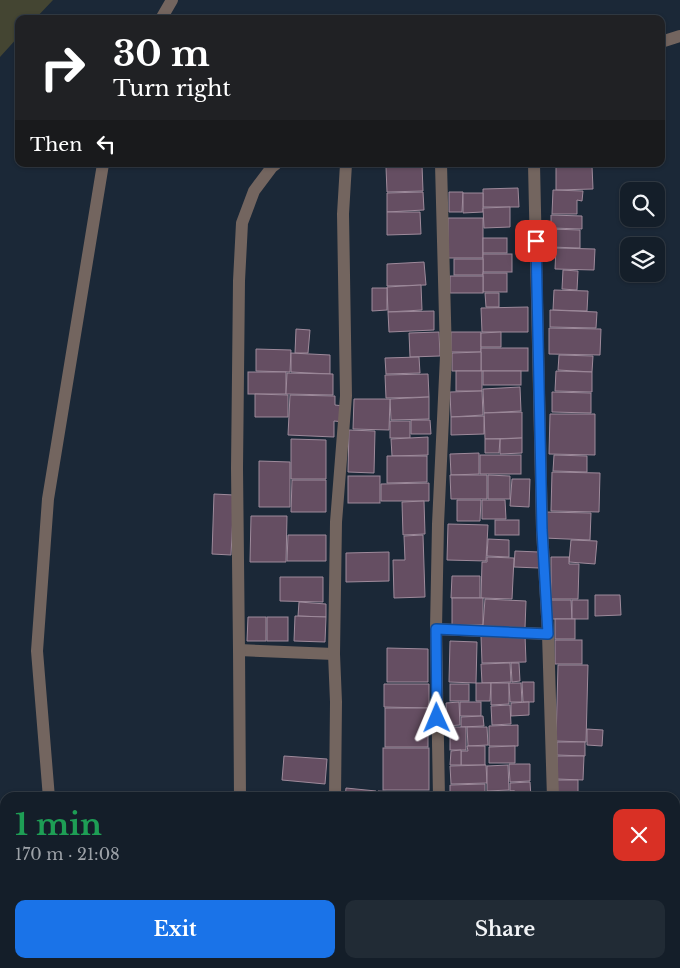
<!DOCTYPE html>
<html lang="en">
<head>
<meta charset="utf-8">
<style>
  :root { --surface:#141e29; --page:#212b35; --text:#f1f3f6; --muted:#9da2a8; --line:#333c46; --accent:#1a73e8 }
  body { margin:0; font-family:"Libre Baskerville",serif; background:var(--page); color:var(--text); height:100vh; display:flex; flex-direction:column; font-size:19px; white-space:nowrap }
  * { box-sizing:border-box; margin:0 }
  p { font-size:16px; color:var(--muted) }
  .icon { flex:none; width:28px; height:28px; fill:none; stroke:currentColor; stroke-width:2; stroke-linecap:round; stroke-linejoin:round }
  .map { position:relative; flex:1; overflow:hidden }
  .side { position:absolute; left:0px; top:792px; width:680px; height:176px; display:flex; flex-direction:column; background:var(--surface); border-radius:15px 15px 0 0; box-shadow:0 1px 4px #0004,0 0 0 1px var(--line) }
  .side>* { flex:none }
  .top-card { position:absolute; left:15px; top:15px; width:650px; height:152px; border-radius:10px; box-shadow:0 1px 4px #0004,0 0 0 1px var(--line); background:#202124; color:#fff; overflow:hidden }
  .fabs { position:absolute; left:620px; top:182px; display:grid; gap:10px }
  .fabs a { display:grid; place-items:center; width:45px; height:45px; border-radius:10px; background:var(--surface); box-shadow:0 1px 4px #0004,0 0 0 1px var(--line); font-size:25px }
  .pin { position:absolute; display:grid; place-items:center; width:42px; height:42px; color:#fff; margin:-21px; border-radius:10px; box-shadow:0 2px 8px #0006 }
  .me { position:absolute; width:55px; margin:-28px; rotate:359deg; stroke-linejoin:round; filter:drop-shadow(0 0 4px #0008) }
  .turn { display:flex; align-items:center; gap:18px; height:105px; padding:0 15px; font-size:22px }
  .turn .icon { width:65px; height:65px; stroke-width:2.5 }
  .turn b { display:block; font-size:35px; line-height:42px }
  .then { display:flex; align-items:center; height:48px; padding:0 15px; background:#0003; gap:10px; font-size:19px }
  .round { display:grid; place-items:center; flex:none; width:52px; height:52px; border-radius:10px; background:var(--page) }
  .head { display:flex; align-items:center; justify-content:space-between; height:85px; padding:0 15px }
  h1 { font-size:30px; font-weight:800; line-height:38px; color:#1e9e55 }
  .primary-button { display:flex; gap:10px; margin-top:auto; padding:10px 15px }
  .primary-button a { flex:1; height:58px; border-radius:10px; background:var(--accent); color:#fff; font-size:20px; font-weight:800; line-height:58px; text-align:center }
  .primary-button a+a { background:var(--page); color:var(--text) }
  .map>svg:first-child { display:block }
  .green { fill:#444532 }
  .building { fill:#654e62; stroke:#9e8a9b }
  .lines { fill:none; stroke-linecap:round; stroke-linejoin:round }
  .minor { stroke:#73655f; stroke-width:12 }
  .route-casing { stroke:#114b97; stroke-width:12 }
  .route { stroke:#1a73e8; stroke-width:9 }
</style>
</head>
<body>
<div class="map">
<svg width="680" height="968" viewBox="0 0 680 968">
  <rect width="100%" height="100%" fill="#1b2837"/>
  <!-- green -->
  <polygon class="green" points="0,0 53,0 35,19 19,19 19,36 0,57"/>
  <!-- building -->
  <g class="building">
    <polygon points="557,164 592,164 592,166 557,167"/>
    <polygon points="422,165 423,191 387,192 386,167"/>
    <polygon points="592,166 593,189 556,190 556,167"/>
    <polygon points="518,188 519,207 483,207 483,189"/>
    <polygon points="553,190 583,191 582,201 577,200 577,214 552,214"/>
    <polygon points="423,192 424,210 387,212 387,193"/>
    <polygon points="449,192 463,192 462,212 449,212"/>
    <polygon points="463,193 483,193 483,212 463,213"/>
    <polygon points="510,207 510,227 484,228 483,208"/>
    <polygon points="387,212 420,212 421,234 387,235"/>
    <polygon points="551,215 582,216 582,229 551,228"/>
    <rect x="448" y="218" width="35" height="40"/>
    <polygon points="551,229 580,230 580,248 550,247"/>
    <rect x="483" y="238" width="24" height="15"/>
    <polygon points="556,248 595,249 594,270 555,269"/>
    <rect x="483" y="254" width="29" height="18"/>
    <rect x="454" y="259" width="29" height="16"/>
    <polygon points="424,262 426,285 387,286 387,264"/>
    <polygon points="563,270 578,271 577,290 562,289"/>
    <rect x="483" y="273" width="24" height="19"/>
    <rect x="450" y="276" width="33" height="17"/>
    <polygon points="421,285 422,310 388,312 387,287"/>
    <polygon points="372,288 387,288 387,310 372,311"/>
    <polygon points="554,290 588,291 587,311 553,310"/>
    <polygon points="485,293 499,293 499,307 486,307"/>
    <polygon points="528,307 528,332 482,332 481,308"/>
    <polygon points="550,310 597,312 596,328 550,327"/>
    <polygon points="434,311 434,330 389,332 388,312"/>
    <polygon points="549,328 601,329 600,355 549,354"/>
    <polygon points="296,329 310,330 308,353 295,353"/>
    <polygon points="439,332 440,356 410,357 409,333"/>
    <rect x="451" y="332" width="30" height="20"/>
    <polygon points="501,332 501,347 481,347 481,333"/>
    <rect x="481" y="348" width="47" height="23"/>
    <polygon points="256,349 291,350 290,372 256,371"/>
    <polygon points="481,352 481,371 452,371 452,353"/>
    <polygon points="291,353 330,355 330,374 291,372"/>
    <polygon points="559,355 593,356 592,372 558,370"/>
    <polygon points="419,357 420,373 386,374 385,358"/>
    <rect x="456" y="371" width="26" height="20"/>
    <rect x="483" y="371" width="38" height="14"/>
    <polygon points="556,371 592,372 592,392 555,391"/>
    <rect x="248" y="372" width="38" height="22"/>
    <polygon points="287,373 333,374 333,395 286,394"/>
    <polygon points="428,374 429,397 386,398 385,375"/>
    <polygon points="520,387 521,411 484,413 483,389"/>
    <polygon points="482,391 483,415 451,417 450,392"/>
    <polygon points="552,392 591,393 591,413 552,412"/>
    <polygon points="255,394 288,395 288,417 255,417"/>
    <polygon points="290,395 335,396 335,405 344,406 344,422 334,421 334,437 288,435"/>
    <polygon points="429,397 429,419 391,420 390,399"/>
    <polygon points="354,399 390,399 389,430 353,429"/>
    <polygon points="522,412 522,438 485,439 484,413"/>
    <polygon points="550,414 595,414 595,455 549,454"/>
    <polygon points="484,416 484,434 451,435 451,417"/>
    <polygon points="411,420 430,420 431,434 411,434"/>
    <rect x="390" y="421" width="20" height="17"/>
    <polygon points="349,430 375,431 374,473 348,472"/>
    <polygon points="428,437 428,455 392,456 391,439"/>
    <polygon points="522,438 522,453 500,454 500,439"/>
    <polygon points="291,439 326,440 326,479 291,479"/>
    <polygon points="485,439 500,439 499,453 485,453"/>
    <polygon points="479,453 479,474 451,475 450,454"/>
    <rect x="480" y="455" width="41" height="19"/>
    <polygon points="554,455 587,456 587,472 553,471"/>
    <polygon points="387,456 427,456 427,482 387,483"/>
    <polygon points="259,461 290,462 290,507 259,507"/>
    <polygon points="552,472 600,473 599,512 551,511"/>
    <polygon points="450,475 487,475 487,499 451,499"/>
    <polygon points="488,475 510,476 510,499 488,499"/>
    <rect x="348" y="476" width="32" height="27"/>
    <polygon points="512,479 530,479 529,507 510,506"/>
    <polygon points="292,480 326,480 326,512 291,512"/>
    <polygon points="429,483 429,501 381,501 381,484"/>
    <polygon points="214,494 234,495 231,555 212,554"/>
    <polygon points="457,500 481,500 480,521 457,521"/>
    <polygon points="482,500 505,500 506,519 482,519"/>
    <polygon points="424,501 425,534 403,535 402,502"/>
    <polygon points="545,512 591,513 590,540 544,538"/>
    <polygon points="251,516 287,516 286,562 250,562"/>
    <rect x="495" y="520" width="24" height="15"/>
    <polygon points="448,524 488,525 486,561 447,560"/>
    <polygon points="288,535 326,535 326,561 287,561"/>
    <polygon points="423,535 425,597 394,598 393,560 405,560 404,536"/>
    <polygon points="488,539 509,540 509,557 487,556"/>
    <polygon points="571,540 597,541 595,564 569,562"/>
    <polygon points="515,551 539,552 539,568 514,567"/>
    <polygon points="389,552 389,581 346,582 346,553"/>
    <polygon points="487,557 514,558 512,599 481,598 482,562 487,562"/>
    <polygon points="551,557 569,557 569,564 579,564 578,599 551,599"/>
    <polygon points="452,576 480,576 480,598 451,598"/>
    <polygon points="280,577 323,577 323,602 280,601"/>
    <polygon points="595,595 620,595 621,615 595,616"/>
    <rect x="452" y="598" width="31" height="27"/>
    <polygon points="485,599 526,601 525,628 483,626"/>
    <polygon points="551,600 571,600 572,619 551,619"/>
    <rect x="572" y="600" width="16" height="19"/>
    <polygon points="299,602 326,604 326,617 298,616"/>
    <polygon points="295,616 326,617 325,642 294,641"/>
    <polygon points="248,617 266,617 266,641 247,641"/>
    <rect x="267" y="617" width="21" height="24"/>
    <rect x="555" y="619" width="20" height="20"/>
    <polygon points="525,635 526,662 482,663 481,636"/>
    <rect x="555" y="640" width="27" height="24"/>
    <polygon points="450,641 477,642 476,683 449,682"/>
    <polygon points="387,648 428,649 428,682 387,682"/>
    <polygon points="510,663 511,682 482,683 481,664"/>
    <polygon points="511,663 519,663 520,681 512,682"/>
    <polygon points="558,665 588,665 586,742 556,741"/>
    <polygon points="522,682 534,682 534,702 523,702"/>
    <polygon points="476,683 491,683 490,701 476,701"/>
    <polygon points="491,683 509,683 509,704 491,705"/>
    <polygon points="509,683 521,683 522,702 510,702"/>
    <polygon points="384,684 429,684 429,708 384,707"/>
    <rect x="450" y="684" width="19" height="17"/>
    <polygon points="459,702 460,725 447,726 446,703"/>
    <rect x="460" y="702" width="21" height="14"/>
    <polygon points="529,702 529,715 511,716 511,703"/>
    <polygon points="510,705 511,724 492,725 491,706"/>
    <rect x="385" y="708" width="43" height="39"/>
    <polygon points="483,716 484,726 461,727 461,717"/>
    <polygon points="518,725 518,746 489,746 489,726"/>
    <rect x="450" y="727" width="16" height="23"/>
    <polygon points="467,727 487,727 488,745 468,746"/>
    <polygon points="587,729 603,730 602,746 587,745"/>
    <polygon points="557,742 585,742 585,756 557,755"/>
    <polygon points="467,746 485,746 485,765 461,765 461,751 468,751"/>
    <polygon points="515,746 515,763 489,763 489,747"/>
    <rect x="383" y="748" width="46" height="42"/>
    <polygon points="461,750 461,765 450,765 451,751"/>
    <polygon points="284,756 327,759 325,784 282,780"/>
    <polygon points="557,756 584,756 583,780 557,779"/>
    <polygon points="509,764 530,764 530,781 510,782"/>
    <polygon points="486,765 487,783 451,784 450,766"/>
    <polygon points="508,765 509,790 487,791 487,766"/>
    <polygon points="557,780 578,780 578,792 594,792 594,798 557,798"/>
    <polygon points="530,782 531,798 515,798 515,791 510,791 510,783"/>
    <polygon points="485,784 485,796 450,797 450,785"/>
    <polygon points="346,788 376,791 376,798 345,798"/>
    <polygon points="378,791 432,794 432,798 378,798"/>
    <polygon points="514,791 514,798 487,798 486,792"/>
    <polygon points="250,964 275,965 275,968 250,968"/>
    <polygon points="272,964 303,964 303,968"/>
    <polygon points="304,964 319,964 319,968 304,967"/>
    <rect x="340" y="964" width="46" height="4"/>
    <rect x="386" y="964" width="44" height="4"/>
    <rect x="467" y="964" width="31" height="4"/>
    <rect x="526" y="964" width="25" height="4"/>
    <rect x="561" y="964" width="39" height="4"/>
  </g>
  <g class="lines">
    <!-- minor -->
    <g class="minor">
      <polyline points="161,19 172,0"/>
      <polyline points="661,42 680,36"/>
      <polyline points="534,164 542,530 548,634 553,798"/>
      <polyline points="436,629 548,634"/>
      <polyline points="239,650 334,654"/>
      <polyline points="49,798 37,651 48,499 103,164"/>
      <polyline points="240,798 239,650 237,468 239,281 242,223 254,191 272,167 276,164"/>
      <polyline points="335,798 336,702 334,654 336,522 346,396 343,214 346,164"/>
      <polyline points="439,798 436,629 438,524 446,356 441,164"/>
      <polyline points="62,964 62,968"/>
      <polyline points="442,964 442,968"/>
      <polyline points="558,964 558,968"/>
      <polyline points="233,968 233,964"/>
      <polyline points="331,968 332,964"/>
    </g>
  </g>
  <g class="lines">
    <defs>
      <polyline id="route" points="437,718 436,629 548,634 542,530 536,241"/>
    </defs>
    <!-- route casing -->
    <use href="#route" class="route-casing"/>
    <!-- route -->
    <use href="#route" class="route"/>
  </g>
</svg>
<div class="fabs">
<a><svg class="icon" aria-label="search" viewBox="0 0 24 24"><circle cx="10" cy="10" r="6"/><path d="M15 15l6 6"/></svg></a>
<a><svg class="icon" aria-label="layers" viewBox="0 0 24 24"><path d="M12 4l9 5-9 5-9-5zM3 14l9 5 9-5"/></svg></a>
</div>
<div class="pin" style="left:536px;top:241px;background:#d93025"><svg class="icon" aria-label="arrive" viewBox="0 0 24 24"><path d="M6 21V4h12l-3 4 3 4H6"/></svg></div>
<svg class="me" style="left:437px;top:718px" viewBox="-20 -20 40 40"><path d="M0-17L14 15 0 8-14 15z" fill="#1a73e8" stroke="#fff" stroke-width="4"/></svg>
<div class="top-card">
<div class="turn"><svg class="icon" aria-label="right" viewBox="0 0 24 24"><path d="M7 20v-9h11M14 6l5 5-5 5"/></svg><div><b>30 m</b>Turn right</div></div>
<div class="then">Then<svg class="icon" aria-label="left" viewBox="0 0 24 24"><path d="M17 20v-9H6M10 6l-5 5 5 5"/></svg></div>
</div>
<section class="side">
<div class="head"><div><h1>1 min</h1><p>170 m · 21:08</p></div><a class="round" style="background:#d93025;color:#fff"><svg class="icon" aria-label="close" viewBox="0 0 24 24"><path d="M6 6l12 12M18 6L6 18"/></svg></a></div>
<div class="primary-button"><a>Exit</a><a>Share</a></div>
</section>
</div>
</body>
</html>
